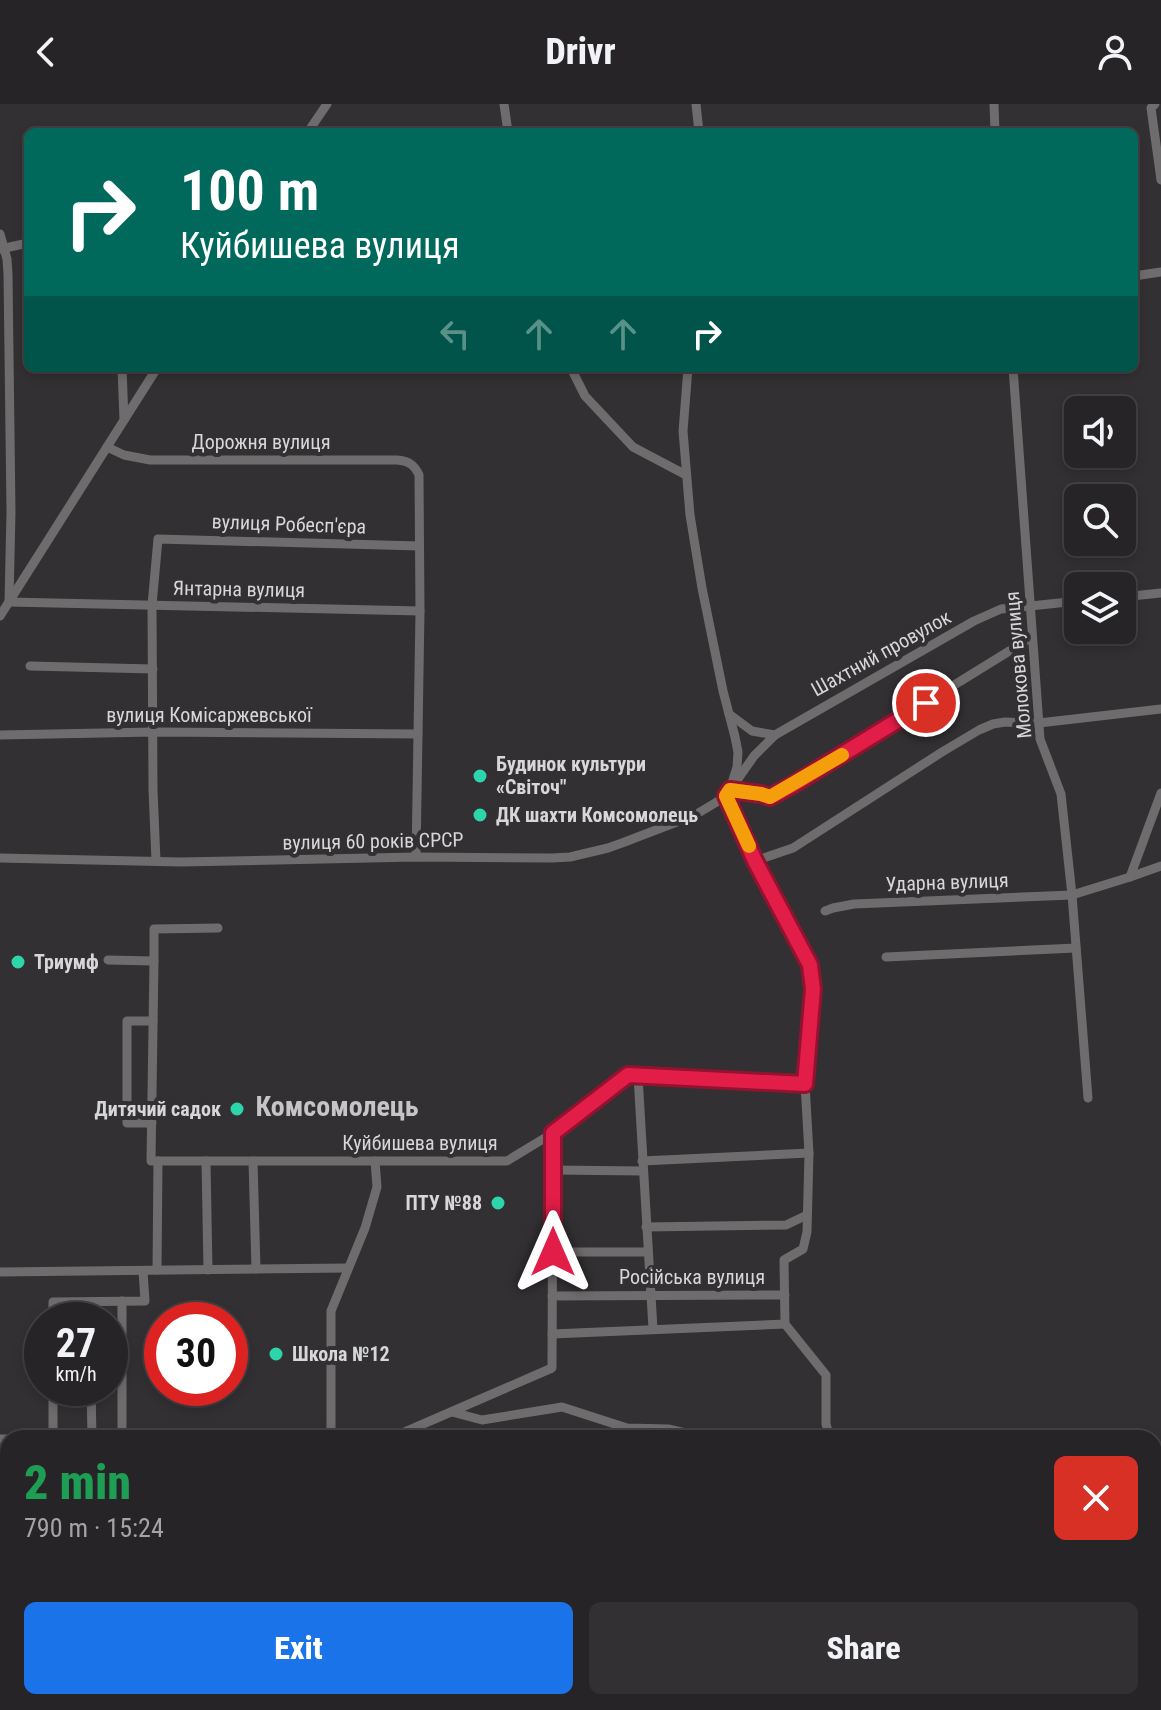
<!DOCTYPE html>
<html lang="en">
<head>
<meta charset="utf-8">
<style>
  :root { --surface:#262426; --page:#323032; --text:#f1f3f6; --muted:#a4a4a7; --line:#424143; --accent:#1a73e8 }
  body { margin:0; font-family:"Roboto Condensed",sans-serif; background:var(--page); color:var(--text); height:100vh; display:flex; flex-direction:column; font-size:30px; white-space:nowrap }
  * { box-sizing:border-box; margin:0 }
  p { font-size:26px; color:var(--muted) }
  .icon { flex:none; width:44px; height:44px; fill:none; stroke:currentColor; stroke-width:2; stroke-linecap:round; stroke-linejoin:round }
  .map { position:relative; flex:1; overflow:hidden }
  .details { position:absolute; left:0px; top:1326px; width:1162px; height:280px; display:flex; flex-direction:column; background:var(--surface); border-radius:24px 24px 0 0; box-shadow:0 4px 12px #0003,0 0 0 2px var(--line) }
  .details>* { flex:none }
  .hud { position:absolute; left:24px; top:24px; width:1114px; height:244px; border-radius:12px; box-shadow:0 4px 12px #0003,0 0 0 2px var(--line); background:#00695c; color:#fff; overflow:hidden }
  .tools { position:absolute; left:1064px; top:292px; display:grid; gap:16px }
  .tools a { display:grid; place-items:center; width:72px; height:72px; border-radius:12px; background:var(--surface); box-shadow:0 4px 12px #0003,0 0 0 2px var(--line); font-size:40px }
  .speed { position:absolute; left:24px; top:1198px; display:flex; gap:16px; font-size:40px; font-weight:700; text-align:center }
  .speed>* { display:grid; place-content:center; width:104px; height:104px; border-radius:50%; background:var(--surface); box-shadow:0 4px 12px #0003,0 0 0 2px var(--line); line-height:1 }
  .speed small { font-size:20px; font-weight:400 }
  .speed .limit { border:12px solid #d22; background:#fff; color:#111 }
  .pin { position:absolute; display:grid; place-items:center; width:68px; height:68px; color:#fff; margin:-34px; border:4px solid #fff; border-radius:50%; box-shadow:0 2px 8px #0007 }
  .me { position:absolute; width:88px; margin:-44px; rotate:0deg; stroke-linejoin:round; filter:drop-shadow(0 0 6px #0008) }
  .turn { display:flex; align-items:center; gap:28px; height:168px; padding:0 24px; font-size:36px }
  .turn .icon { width:104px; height:104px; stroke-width:2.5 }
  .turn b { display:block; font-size:56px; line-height:68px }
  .lanes { display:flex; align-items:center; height:76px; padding:0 24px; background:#0003; justify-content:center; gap:40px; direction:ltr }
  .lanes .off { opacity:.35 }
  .round { display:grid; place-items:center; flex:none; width:84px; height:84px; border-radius:12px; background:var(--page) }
  .summary { display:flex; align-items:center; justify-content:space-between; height:136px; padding:0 24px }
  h1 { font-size:48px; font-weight:800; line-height:60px; color:#1e9e55 }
  .primary-button { display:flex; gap:16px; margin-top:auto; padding:16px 24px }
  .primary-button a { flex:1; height:92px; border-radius:12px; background:var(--accent); color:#fff; font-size:32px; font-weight:800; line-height:92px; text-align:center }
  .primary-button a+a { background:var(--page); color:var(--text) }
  header { display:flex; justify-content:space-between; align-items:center; height:104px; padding:0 24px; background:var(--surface); font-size:36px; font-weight:800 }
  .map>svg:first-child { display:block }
  .green { fill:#6f2d33 }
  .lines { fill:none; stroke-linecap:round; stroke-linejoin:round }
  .minor { stroke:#6e6c6d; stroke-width:9 }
  .route-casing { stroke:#92132f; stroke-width:20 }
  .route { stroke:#e11d48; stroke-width:14 }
  .slow { stroke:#f59e0b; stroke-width:14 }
  .poi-dot { fill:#2dd5ab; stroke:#323032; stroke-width:3 }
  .labels { text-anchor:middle; stroke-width:8; stroke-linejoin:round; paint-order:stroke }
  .street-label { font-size:20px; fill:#d7d6d8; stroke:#323032 }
  .poi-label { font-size:20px; font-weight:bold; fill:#d7d6d8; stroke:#323032; text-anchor:start }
  .district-label { font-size:28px; font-weight:bold; fill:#c6c4c7; stroke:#323032 }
</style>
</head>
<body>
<header><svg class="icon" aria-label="back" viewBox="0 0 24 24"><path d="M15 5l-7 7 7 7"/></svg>Drivr<svg class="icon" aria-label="person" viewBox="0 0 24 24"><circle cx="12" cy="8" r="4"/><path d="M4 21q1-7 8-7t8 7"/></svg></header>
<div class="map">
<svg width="1161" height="1606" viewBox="0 0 1161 1606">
  <rect width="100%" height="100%" fill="#323032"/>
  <!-- green -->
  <polygon class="green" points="1161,1589 1161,1606 1042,1606 1080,1598 1154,1598 1154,1590"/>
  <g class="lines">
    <!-- minor -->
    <g class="minor">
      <polyline points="504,0 508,28"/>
      <polyline points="696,0 699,28"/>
      <polyline points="994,0 995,28"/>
      <polyline points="1155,0 1151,4 1161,76"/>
      <polyline points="308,28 327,0"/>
      <polyline points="0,130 7,155 8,170 11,408 9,498 420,507"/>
      <polyline points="0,145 28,139"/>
      <polyline points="1134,172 1161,168"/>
      <polyline points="122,264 124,316"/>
      <polyline points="571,264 585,292 633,343 686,371"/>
      <polyline points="688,264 683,327 690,411 702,484 723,587 735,633 738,648 737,663 732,679"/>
      <polyline points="1013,264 1040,635 1061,690 1072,791 1088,994"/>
      <path d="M107,343L124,351L150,356H397C408,357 414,360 419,371L420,507L416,753"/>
      <polyline points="1122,493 1161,489"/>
      <polyline points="0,512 157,264"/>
      <polyline points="30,562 153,565"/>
      <polyline points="729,610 752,627 775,631"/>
      <polyline points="0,631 154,628 418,630"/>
      <polyline points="730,686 761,690 770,693 794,680 1032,533"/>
      <polyline points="0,754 181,758 416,753 552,754 570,753 608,744 622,739 695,711 715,699 726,692 754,652 775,631 974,517 1001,505 1078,497"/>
      <polyline points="156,757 153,686 152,501 158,435 419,442"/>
      <polyline points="755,757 793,744 942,648 979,626 993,620 1005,618 1039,619 1161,605"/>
      <polyline points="1130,773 1161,762"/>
      <polyline points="825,807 833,804 854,800 1072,791 1130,773 1161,689"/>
      <polyline points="886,853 1076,844"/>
      <polyline points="108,856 154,857 154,825 218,824"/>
      <polyline points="154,857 151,1057 507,1057 553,1029 628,971 805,980 813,885 810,861 755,757 726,692"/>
      <polyline points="638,972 653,1225"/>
      <polyline points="152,1019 127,1019 127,917 153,917"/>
      <polyline points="206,1057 208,1166"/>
      <polyline points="253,1057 256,1165"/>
      <polyline points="642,1057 809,1049"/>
      <polyline points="553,1066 643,1067"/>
      <polyline points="646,1123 786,1121 807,1111"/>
      <polyline points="553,1148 648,1148"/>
      <polyline points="157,1166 158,1057"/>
      <polyline points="0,1168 347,1164"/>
      <polyline points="552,1192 785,1191"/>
      <polyline points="91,1198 91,1216"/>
      <polyline points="53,1216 53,1198 145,1197 143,1167"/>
      <polyline points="785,1220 826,1271 826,1320 830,1334"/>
      <polyline points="552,1230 785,1220 784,1156 803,1145 807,1128 809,1049 805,980"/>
      <polyline points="53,1284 53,1333 92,1332 91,1284"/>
      <polyline points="452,1308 482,1316 562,1303 627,1324 668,1325 690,1330 690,1334"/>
      <polyline points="92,1332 122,1332 122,1197"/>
      <polyline points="32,1334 53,1333"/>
      <polyline points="331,1334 331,1207 365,1124 377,1083 375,1057"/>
      <polyline points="391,1334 552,1264 553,1029"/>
      <polyline points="0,1335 8,1335"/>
      <polyline points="0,1380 8,1380"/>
      <polyline points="0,1575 8,1575"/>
      <polyline points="272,1598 293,1606"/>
      <polyline points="720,1598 724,1606"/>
      <polyline points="769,1606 858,1599 923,1600 925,1598"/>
    </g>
  </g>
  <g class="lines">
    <defs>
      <polyline id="route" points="553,1148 553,1029 628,971 805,980 813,885 810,861 755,757 726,692 730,686 761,690 770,693 794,680 926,599"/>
    </defs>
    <!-- route casing -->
    <use href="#route" class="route-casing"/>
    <!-- route -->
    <use href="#route" class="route"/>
    <!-- slow -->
    <polyline class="slow" points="749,742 726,692 730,686 761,690 770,693 842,651"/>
  </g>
  <!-- markers -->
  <g class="poi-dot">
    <circle cx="480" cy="672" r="8"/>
    <circle cx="480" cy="711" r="8"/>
    <circle cx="18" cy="858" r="8"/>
    <circle cx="237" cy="1005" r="8"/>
    <circle cx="498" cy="1099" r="8"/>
    <circle cx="276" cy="1250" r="8"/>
  </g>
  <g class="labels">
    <!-- street labels -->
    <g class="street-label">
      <text x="261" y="345">Дорожня вулиця</text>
      <text transform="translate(289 420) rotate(2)" y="7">вулиця Робесп'єра</text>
      <text transform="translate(239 485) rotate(1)" y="7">Янтарна вулиця</text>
      <text transform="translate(881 549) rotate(-29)" y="7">Шахтний провулок</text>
      <text transform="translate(1018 561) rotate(-95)" y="7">Молокова вулиця</text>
      <text x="209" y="618">вулиця Комісаржевської</text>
      <text transform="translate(373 737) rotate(-1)" y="7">вулиця 60 років СРСР</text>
      <text transform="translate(947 778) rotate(-2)" y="7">Ударна вулиця</text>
      <text x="420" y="1046">Куйбишева вулиця</text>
      <text x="692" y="1180">Російська вулиця</text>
    </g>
    <!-- poi labels -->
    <g class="poi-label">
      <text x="496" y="667">Будинок культури<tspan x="496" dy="23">«Світоч"</tspan></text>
      <text x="496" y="718">ДК шахти Комсомолець</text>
      <text x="34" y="865">Триумф</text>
      <text x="221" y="1012" text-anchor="end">Дитячий садок</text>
      <text x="482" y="1106" text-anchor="end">ПТУ №88</text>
      <text x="292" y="1257">Школа №12</text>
    </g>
    <!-- district labels -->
    <g class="district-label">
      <text x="337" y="1012">Комсомолець</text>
    </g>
  </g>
</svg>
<div class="tools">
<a><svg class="icon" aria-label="sound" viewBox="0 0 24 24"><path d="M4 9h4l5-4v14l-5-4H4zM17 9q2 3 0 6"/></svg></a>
<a><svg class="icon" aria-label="search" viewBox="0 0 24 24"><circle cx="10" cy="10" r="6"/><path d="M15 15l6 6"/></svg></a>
<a><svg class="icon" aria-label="layers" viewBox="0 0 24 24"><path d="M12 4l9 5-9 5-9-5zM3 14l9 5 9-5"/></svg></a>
</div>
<div class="speed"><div>27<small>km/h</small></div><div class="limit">30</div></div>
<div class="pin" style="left:926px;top:599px;background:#d93025"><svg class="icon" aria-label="arrive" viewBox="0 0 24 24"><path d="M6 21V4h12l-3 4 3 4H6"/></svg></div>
<svg class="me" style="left:553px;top:1148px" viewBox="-20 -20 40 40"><path d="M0-17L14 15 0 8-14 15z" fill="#e11d48" stroke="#fff" stroke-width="4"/></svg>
<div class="hud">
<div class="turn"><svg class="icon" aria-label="right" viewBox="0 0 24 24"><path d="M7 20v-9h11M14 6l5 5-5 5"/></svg><div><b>100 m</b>Куйбишева вулиця</div></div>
<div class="lanes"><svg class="icon off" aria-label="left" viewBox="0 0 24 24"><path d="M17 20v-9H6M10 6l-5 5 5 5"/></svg><svg class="icon off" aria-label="ahead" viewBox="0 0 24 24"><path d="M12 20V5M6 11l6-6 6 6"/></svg><svg class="icon off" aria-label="ahead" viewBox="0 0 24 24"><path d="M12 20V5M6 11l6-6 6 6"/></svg><svg class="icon" aria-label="right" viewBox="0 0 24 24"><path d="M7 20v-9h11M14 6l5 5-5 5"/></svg></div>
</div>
<section class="details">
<div class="summary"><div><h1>2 min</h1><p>790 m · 15:24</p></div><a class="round" style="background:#d93025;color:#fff"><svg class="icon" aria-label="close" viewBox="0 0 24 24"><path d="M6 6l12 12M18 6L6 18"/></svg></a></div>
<div class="primary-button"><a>Exit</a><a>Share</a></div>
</section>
</div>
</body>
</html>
